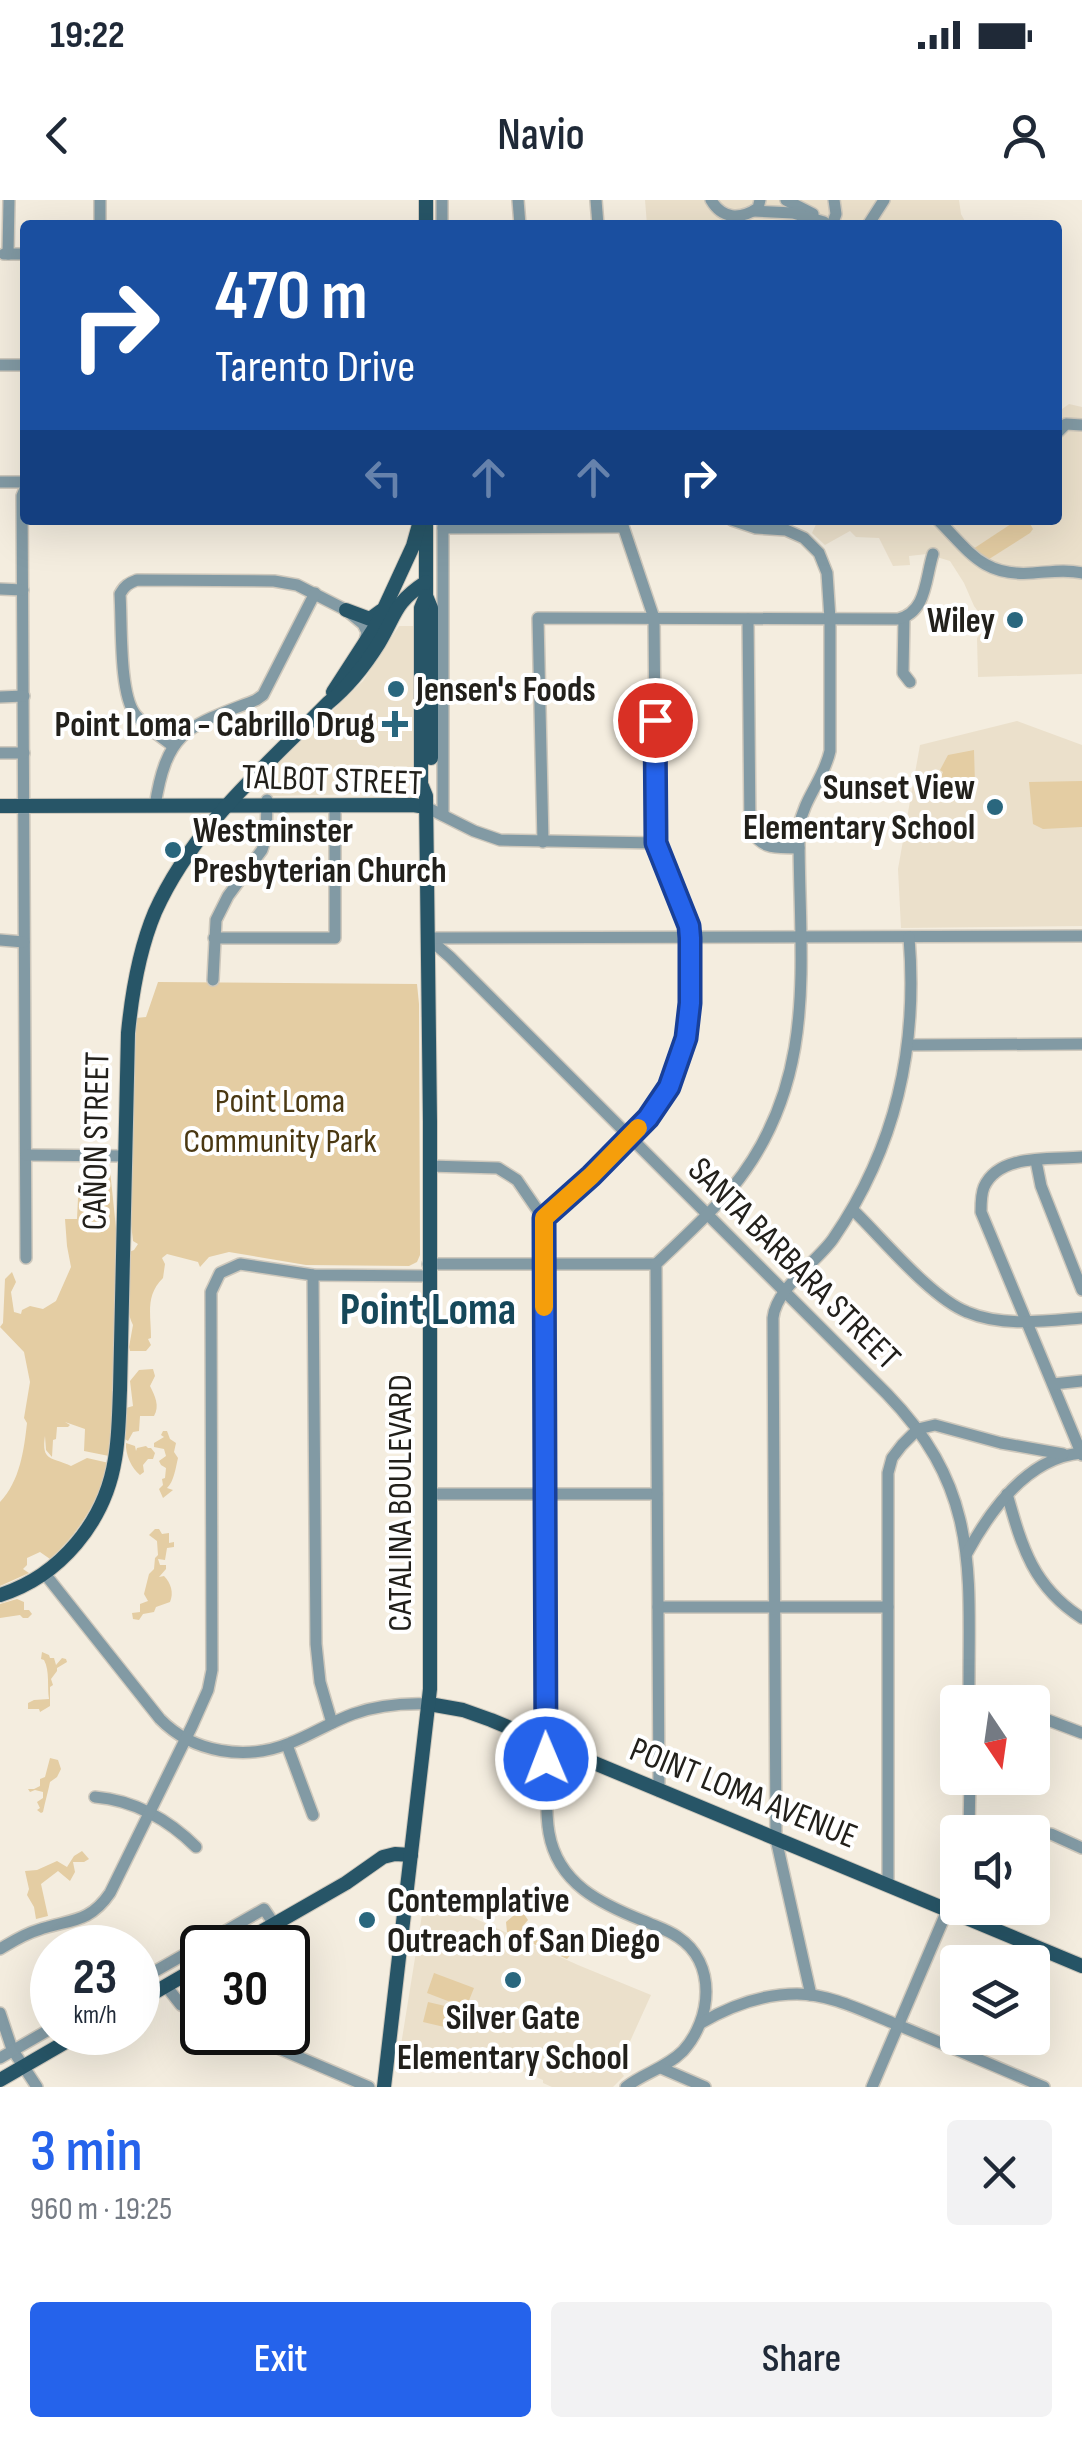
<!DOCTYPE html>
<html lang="en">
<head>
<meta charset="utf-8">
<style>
  :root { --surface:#fff; --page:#f2f2f3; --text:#1f2937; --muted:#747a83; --accent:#2563eb }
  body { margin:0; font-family:"Sofia Sans Condensed",sans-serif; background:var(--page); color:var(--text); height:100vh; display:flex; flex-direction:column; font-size:38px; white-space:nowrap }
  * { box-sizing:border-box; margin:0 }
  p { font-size:32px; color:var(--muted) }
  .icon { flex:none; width:55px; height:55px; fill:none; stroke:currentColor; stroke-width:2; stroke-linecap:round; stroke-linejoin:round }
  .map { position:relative; height:1887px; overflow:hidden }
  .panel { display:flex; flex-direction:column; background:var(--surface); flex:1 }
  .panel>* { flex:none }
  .banner { position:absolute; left:20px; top:20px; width:1042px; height:305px; border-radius:10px; box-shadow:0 10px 40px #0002; background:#1a4fa0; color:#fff; overflow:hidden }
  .needle { width:65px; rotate:167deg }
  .fabs { position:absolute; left:940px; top:1485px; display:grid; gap:20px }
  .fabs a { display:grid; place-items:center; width:110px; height:110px; border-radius:10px; background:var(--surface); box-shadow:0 10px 40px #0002; font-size:50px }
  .speed { position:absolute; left:30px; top:1725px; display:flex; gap:20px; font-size:50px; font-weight:700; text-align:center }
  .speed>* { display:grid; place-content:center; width:130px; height:130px; border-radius:50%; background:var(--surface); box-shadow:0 10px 40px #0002; line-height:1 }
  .speed small { font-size:25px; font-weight:400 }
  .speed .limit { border:5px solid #111; border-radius:15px; background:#fff; color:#111 }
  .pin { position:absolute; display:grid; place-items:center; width:85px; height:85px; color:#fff; margin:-42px; border:5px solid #fff; border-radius:50%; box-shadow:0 2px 10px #0007 }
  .me { position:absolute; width:110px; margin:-55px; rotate:359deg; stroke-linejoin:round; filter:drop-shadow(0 0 8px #0008) }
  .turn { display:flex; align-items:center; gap:35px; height:210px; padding:0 30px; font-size:45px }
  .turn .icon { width:130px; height:130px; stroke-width:2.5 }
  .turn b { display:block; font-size:70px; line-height:85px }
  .lanes { display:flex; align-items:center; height:95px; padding:0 30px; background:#0003; justify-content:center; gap:50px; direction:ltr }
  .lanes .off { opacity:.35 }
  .round { display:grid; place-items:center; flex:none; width:105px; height:105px; border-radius:10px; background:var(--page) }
  .summary { display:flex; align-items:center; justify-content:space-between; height:170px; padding:0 30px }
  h1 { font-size:60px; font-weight:600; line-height:75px; color:var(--accent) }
  .button { display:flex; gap:20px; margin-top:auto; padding:20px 30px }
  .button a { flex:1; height:115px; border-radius:10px; background:var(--accent); color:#fff; font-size:40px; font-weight:600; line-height:115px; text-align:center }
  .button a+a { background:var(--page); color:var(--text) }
  .status { display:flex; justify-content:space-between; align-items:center; height:70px; padding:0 50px; background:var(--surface); direction:ltr }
  .status svg { height:28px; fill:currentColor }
  header { display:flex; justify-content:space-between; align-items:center; height:130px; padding:0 30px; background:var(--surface); font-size:45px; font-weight:600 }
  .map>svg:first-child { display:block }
  .built { fill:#ebe0cb }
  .green { fill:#e4cda3 }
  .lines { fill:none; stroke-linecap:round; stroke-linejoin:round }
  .minor-casing { stroke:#cec8bc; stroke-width:14 }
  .major-casing { stroke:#cec8bc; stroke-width:16 }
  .minor { stroke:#829aa4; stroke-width:11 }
  .major { stroke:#275567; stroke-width:14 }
  .route-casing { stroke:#184099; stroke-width:25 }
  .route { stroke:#2563eb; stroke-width:18 }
  .slow { stroke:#f59e0b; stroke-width:18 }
  .poi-dot { fill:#2a677e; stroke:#fff; stroke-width:4 }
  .labels { text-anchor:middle; stroke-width:8; stroke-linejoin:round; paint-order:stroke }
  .poi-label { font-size:35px; font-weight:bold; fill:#22201b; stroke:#fff; text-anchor:end }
  .street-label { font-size:35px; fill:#22201b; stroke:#fff }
  .park-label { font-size:35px; fill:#4a3812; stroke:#fff }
  .district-label { font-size:45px; font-weight:bold; fill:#154759; stroke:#fff }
</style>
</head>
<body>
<div class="status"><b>19:22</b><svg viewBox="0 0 49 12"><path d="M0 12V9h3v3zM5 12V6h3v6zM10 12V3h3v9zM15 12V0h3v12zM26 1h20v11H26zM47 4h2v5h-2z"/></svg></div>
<header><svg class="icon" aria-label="back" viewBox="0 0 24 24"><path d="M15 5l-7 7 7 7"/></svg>Navio<svg class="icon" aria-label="person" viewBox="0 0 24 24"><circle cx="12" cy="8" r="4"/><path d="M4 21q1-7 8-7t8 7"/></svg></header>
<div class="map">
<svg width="1082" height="1887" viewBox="0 0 1082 1887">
  <rect width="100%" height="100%" fill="#f4eddf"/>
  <!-- built -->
  <g class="built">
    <polygon points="645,0 959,0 961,14 967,25 647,25"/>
    <polygon points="1069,204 1082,207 1082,474 978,477 977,438 988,425 974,406 964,383 950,361 927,354 909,356 910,365 893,366 879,338 856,337 850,331 825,345 812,333 818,320 1058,320 1058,212"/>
    <polygon points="399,426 413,426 415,429 415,588 408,593 271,596 266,588 266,575 363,481"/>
    <polygon points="1017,521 1082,545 1082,726 901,728 898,669 920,545"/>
    <polygon points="425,1696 578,1765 651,1795 618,1868 624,1876 613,1887 552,1887 543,1883 543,1880 476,1851 466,1855 458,1853 449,1857 401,1845"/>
  </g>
  <!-- green -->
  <g class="green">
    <polygon points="1017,320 1028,320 1033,329 1030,333 986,361 973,349"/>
    <polygon points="974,550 975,584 938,584 943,572 940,570 948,555"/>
    <polygon points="1082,581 1082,627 1043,629 1033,624 1029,582"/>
    <path d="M158,782L417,784L419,804L420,1055L417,1062L409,1066L306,1065L229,1052L209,1057L200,1067L198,1062L167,1054L162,1058L165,1064L163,1078C145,1096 151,1114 151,1138L148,1139L151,1145L146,1151H130L129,1147L133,1125C123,1106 128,1075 127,1053L134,1050L138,1044L133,1041L130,1015L136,818L146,817Z"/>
    <path d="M96,966H104L110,970L117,1038L111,1243L109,1256L84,1251L85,1229L65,1222L70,1225L68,1227H57L56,1239L53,1240L52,1257L46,1250L45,1236C41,1262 52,1257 71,1266L87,1258L109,1263C98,1301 80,1332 50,1359L40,1352L27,1358V1365L23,1369L29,1373L0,1386V1302C20,1281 24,1250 27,1223L24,1218L30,1182L24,1152L0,1127L3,1123L5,1079L12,1072L16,1082L11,1092L14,1112L21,1114L22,1110L30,1106L43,1109L56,1101L71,1067L67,1046L65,1019H77L78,998L92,997L96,985Z"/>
    <path d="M153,1169L155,1176L150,1186C155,1196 160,1206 154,1216H140L139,1231L133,1232L128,1241L123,1238L126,1208L133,1206L130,1181L139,1170Z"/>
    <path d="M163,1231H167L170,1239L176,1243L174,1252L178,1258C176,1266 174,1282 167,1288L173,1290L163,1298L159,1289L163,1285L162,1279L165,1278L166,1268L161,1265L159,1261L166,1256L164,1249L154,1247V1243L164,1237L161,1235Z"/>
    <path d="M126,1243L135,1246L136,1251L137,1248L146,1246L148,1248H151L155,1253L153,1259H148L143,1265L144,1272L140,1275C132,1269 125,1254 126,1243Z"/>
    <path d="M155,1329H159L162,1334L169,1333V1343L174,1342V1347L167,1348L165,1360L158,1359L160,1365H166V1369L159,1377L164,1376C171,1383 174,1393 170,1402L156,1407L154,1412L143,1414L139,1420L133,1419L132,1413L140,1412V1404L148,1401L144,1394L149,1374L154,1369L155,1358L158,1355L157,1341L149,1335Z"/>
    <polygon points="17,1399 24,1402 24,1410 29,1410 32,1414 28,1418 23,1418 20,1415 0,1418 0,1404"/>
    <path d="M42,1452L49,1455L50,1458H54L56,1465L62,1458L66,1459L67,1462L57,1468V1471L51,1479L53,1485L50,1487V1506L40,1512L39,1509H28V1503L34,1500L49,1499C47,1487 50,1471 44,1460L41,1459Z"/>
    <path d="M50,1558L58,1560L61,1569L57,1577L50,1582C48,1592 45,1602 43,1612L41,1613L37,1610L40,1608L37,1602L43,1598V1592L35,1590L30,1592L28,1589H34L40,1586V1579L45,1577Z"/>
    <polygon points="82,1651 89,1659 84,1662 73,1662 75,1672 70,1681 58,1671 41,1684 48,1716 36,1719 34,1707 27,1695 29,1689 25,1671 37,1670 57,1661 67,1667 74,1656"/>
    <polygon points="519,1711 524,1714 528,1720 522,1727 525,1733 538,1741 545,1734 558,1730 564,1733 563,1741 565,1743 571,1740 574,1751 567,1759 507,1732 506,1722"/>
    <polygon points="434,1773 474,1788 466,1808 427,1793"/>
    <polygon points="428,1802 462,1810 457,1830 423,1822"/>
  </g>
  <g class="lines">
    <defs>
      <g id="minor">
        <polyline points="100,0 100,25"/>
        <polyline points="442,0 442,25"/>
        <polyline points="518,0 520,25"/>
        <polyline points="596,0 598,25"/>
        <path d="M711,0C722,19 740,20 758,8L760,0"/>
        <polyline points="786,0 813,14"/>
        <polyline points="754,11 793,13 824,22"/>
        <polyline points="832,25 836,14 834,0"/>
        <polyline points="868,25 884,0"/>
        <polyline points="4,54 25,54"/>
        <polyline points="8,54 9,0"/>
        <polyline points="0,165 25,165"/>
        <polyline points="1058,232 1066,224 1082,225"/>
        <polyline points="0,282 25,282"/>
        <polyline points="25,289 22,296 26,1058"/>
        <path d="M938,320C970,352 983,377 1033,373C1050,372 1066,369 1082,373"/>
        <polyline points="443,328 623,327"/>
        <polyline points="0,389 23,390"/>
        <polyline points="904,418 903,473 910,482"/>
        <path d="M748,419L750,630C765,651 775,647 799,648"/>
        <polyline points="0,497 24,496"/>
        <path d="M173,546C160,536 145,527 135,514C119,493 122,423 120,394C124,386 129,383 137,380L274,381L297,385L346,410L363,424L367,432L365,441"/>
        <polyline points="0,553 24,553"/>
        <path d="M155,606C167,528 190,526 256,500L263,495L315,393"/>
        <polyline points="426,607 474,631 500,640 656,643"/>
        <polyline points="443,615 443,320"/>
        <path d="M543,642L538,418L898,419C927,412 925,379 933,354"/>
        <polyline points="214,738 335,738 335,606"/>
        <path d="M428,738L450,757L887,1194C983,1293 968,1376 969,1502"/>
        <polyline points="428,738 1082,736"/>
        <polyline points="0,740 24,742"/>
        <polyline points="213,780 216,720 228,696 262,650 266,637 267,600"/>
        <polyline points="909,845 1082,844"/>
        <polyline points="26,955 125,956"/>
        <path d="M1082,957C1051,960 999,953 984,987C981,994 981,1004 981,1012L1082,1255"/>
        <polyline points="1036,961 1041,986 1082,1090"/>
        <path d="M429,966L498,968L517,980L543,1018C547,1159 544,1301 545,1443C545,1484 546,1524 547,1565C547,1587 545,1611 549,1633C558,1684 601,1704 644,1721C655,1726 668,1730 678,1737C717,1763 712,1819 683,1851C666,1868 644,1873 626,1887"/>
        <path d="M853,1010C882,1038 931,1098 967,1112C1002,1127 1045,1121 1082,1118"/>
        <path d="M543,1018C602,966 673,913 688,831C693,801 690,769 691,738L689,726L656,643L654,418L621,320"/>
        <polyline points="428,1064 656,1064"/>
        <polyline points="313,1075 316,1444 320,1482 332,1523"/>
        <polyline points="1053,1184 1082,1181"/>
        <polyline points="430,1294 657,1294"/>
        <path d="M1007,1294C1022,1347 1033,1387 1082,1418"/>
        <path d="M967,1353C991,1309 1028,1257 1082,1253"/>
        <path d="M45,1374L160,1519C193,1553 246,1561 290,1543C311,1535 331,1522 353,1514C378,1505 403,1503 429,1504"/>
        <polyline points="658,1407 888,1407"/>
        <polyline points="1032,1514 1082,1533"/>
        <polyline points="287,1545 313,1615"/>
        <path d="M659,1591L656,1064C682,1039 709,1015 732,988C822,878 798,757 799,627C804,598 824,579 830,551V419L827,373L819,353L804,338L786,330L756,328L732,320"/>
        <path d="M95,1597C134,1600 169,1620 196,1647"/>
        <polyline points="969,1632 970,1578"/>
        <polyline points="1032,1633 1051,1634 1082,1648"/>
        <polyline points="888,1683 888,1273 892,1258 902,1245 918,1229 935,1225 1001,1243 1063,1254"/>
        <path d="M0,1749C12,1742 24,1734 38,1730C69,1719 89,1724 110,1693L192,1526L208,1490L212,1470L211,1092L220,1073L240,1064L313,1075L428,1076"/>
        <polyline points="138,1781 264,1709 274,1724"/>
        <polyline points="166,1786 181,1805 202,1816"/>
        <path d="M811,1795L776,1639L773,1118C776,1088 816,1063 833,1039C896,947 918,848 909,737"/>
        <polyline points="0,1813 12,1849 37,1887"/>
        <path d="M701,1823C730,1806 764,1794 797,1794C830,1794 863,1811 893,1823C944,1844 994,1866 1044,1887"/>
        <polyline points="240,1832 369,1887"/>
        <polyline points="0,1858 52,1828"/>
        <polyline points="661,1868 705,1887"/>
        <polyline points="872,1887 958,1685"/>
      </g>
      <g id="major">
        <polyline points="426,0 426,25"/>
        <polyline points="426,320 426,396 431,408 431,558"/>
        <polyline points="346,410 370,419 381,411"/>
        <polyline points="333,492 377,424 413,346 420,321"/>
        <polyline points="0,606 413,605 426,607"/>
        <path d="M0,1395C60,1376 105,1322 115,1259C119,1237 119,1213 120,1190L128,833C132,792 139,750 155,712C193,627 264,568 328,503C349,486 364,467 379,443C397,413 393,404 426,382"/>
        <polyline points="429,1504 463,1510 491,1520 1082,1766"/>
        <polyline points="233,1748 346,1683 383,1657 395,1654 411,1655"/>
        <polyline points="138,1802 202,1765"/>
        <polyline points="0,1880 83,1832"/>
        <polyline points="384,1887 430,1489 430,921 426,596 421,584 421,408 426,396"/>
      </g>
    </defs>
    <!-- minor casing -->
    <use href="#minor" class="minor-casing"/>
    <!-- major casing -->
    <use href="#major" class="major-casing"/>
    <!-- minor -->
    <use href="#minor" class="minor"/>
    <!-- major -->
    <use href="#major" class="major"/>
  </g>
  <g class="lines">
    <defs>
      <polyline id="route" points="546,1559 544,1018 591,976 648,918 669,887 686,838 690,803 690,738 689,726 656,643 655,520"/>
    </defs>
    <!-- route casing -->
    <use href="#route" class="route-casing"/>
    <!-- route -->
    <use href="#route" class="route"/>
    <!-- slow -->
    <polyline class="slow" points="544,1107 544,1018 591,976 638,928"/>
  </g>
  <!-- markers -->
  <g class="poi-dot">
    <circle cx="1015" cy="420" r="10"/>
    <circle cx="396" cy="489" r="10"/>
    <path d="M390 509h10v10h10v10h-10v10h-10v-10h-10v-10h10z"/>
    <circle cx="995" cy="607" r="10"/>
    <circle cx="173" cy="650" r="10"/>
    <circle cx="367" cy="1720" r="10"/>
    <circle cx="513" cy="1780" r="10"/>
  </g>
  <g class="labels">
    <!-- poi labels -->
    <g class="poi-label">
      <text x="995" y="432">Wiley</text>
      <text x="416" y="501" text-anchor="start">Jensen's Foods</text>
      <text x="375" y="536">Point Loma - Cabrillo Drug</text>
      <text x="975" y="599">Sunset View<tspan x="975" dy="40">Elementary School</tspan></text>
      <text x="193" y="642" text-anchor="start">Westminster<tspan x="193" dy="40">Presbyterian Church</tspan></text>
      <text x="387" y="1712" text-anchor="start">Contemplative<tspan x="387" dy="40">Outreach of San Diego</tspan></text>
      <text x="513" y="1829" text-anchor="middle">Silver Gate<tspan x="513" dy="40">Elementary School</tspan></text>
    </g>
    <!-- street labels -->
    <g class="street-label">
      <text transform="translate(332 579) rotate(2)" y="12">TALBOT STREET</text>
      <text transform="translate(95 941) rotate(-89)" y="12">CAÑON STREET</text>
      <text transform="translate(795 1063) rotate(45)" y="12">SANTA BARBARA STREET</text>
      <text transform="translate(399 1303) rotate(-90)" y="12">CATALINA BOULEVARD</text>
      <text transform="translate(744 1592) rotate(22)" y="12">POINT LOMA AVENUE</text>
    </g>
    <!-- park labels -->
    <g class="park-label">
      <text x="280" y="912">Point Loma<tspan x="280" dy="40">Community Park</tspan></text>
    </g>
    <!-- district labels -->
    <g class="district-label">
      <text x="428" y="1124">Point Loma</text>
    </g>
  </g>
</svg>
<div class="fabs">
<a><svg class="needle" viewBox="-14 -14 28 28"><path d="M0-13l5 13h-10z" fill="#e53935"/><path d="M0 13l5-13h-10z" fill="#747a83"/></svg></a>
<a><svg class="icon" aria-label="sound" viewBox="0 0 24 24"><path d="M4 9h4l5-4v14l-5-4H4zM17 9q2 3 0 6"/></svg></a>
<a><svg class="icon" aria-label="layers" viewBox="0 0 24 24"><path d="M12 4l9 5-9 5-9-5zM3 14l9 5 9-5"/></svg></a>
</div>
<div class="speed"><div>23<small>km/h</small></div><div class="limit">30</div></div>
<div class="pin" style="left:655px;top:520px;background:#d93025"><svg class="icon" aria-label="arrive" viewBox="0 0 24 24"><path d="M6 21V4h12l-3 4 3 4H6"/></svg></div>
<svg class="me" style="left:546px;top:1559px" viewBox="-20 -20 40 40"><circle r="17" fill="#2563eb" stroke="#fff" stroke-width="3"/><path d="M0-11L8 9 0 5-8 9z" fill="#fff"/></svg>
<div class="banner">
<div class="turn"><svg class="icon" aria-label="right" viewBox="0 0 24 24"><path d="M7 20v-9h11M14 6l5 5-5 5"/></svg><div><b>470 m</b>Tarento Drive</div></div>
<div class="lanes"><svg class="icon off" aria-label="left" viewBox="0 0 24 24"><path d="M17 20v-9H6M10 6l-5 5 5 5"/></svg><svg class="icon off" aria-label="ahead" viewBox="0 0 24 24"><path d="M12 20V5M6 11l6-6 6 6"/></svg><svg class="icon off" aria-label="ahead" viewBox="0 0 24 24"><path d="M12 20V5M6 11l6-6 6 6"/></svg><svg class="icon" aria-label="right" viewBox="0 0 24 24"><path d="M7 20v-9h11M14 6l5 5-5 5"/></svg></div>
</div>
</div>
<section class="panel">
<div class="summary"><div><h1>3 min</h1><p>960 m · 19:25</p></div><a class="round"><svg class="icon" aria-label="close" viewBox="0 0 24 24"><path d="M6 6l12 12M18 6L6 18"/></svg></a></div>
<div class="button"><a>Exit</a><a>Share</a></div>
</section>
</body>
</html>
